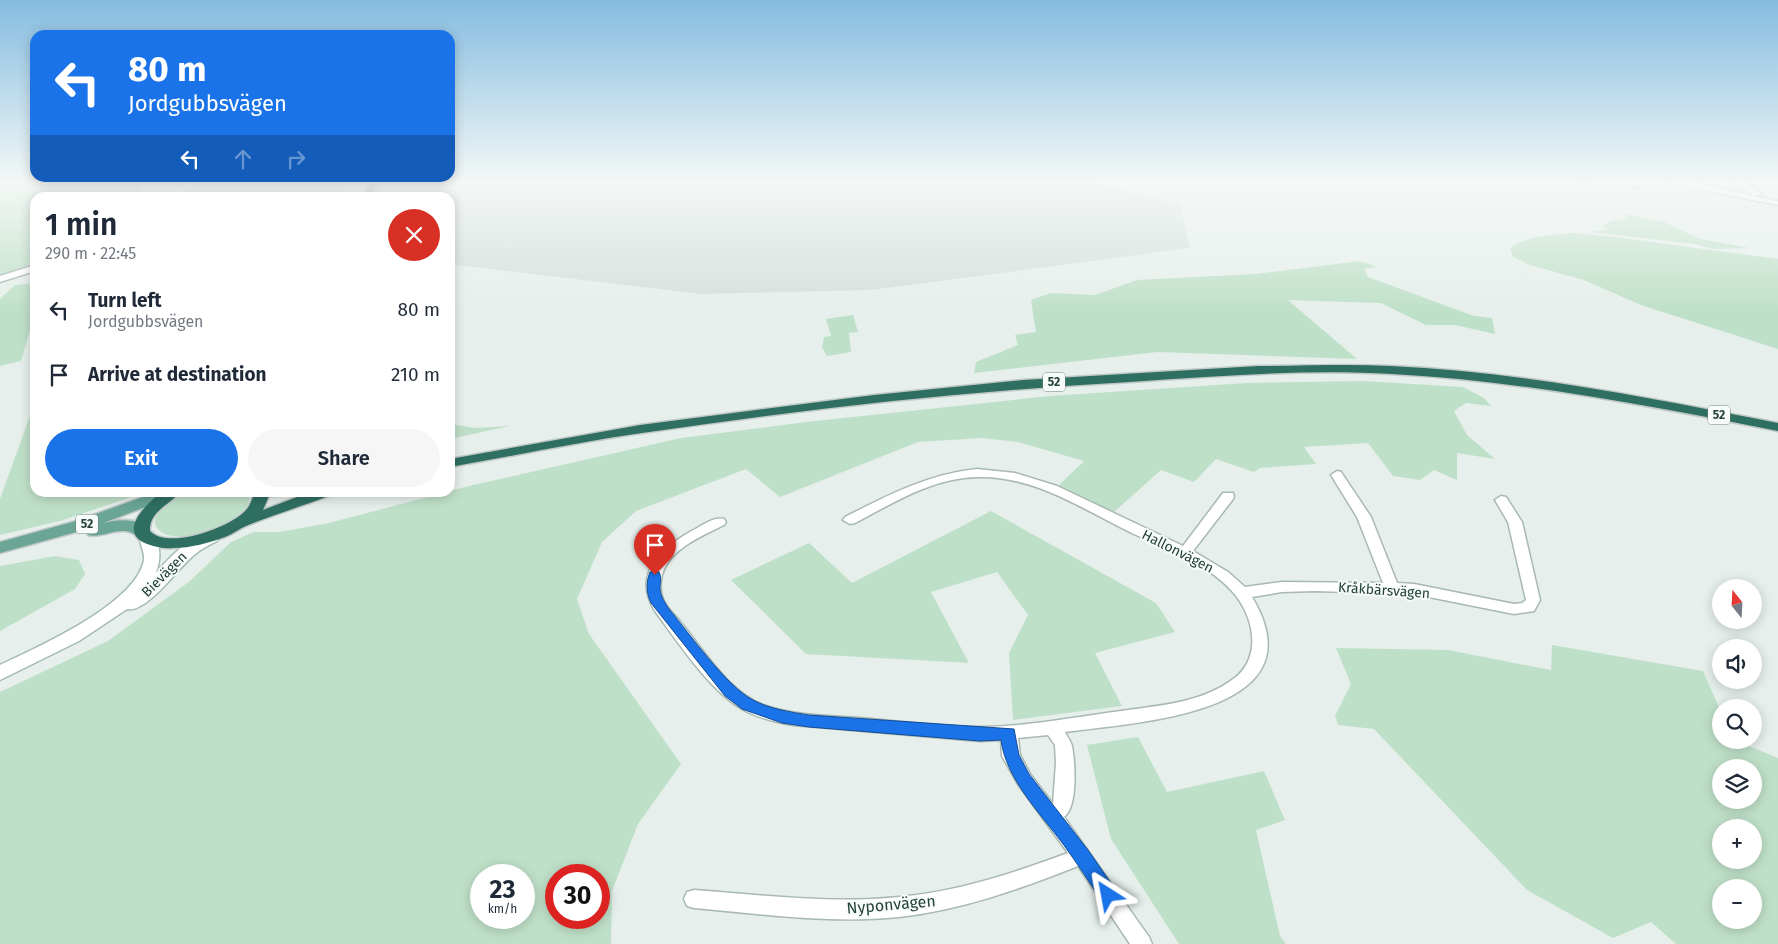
<!DOCTYPE html>
<html lang="en">
<head>
<meta charset="utf-8">
<style>
  :root { --surface:#fff; --page:#f6f6f7; --text:#1f2937; --muted:#747a83; --accent:#1a73e8 }
  body { margin:0; font-family:"Fira Sans",sans-serif; background:var(--page); color:var(--text); height:100vh; display:flex; flex-direction:column; font-size:19px; white-space:nowrap }
  * { box-sizing:border-box; margin:0 }
  p { font-size:16px; color:var(--muted) }
  .icon { flex:none; width:28px; height:28px; fill:none; stroke:currentColor; stroke-width:2; stroke-linecap:round; stroke-linejoin:round }
  .map { position:relative; flex:1; overflow:hidden }
  .drawer { position:absolute; left:30px; top:192px; width:425px; height:305px; display:flex; flex-direction:column; background:var(--surface); border-radius:15px; box-shadow:0 2px 12px #0003 }
  .drawer>* { flex:none }
  .guide { position:absolute; left:30px; top:30px; width:425px; height:152px; border-radius:15px; box-shadow:0 2px 12px #0003; background:#1a73e8; color:#fff; overflow:hidden }
  .needle { width:32px; rotate:342deg }
  .tools { position:absolute; left:1712px; top:579px; display:grid; gap:10px }
  .tools a { display:grid; place-items:center; width:50px; height:50px; border-radius:50%; background:var(--surface); box-shadow:0 2px 12px #0003; font-size:25px }
  .speed { position:absolute; left:470px; top:864px; display:flex; gap:10px; font-size:25px; font-weight:700; text-align:center }
  .speed>* { display:grid; place-content:center; width:65px; height:65px; border-radius:50%; background:var(--surface); box-shadow:0 2px 12px #0003; line-height:1 }
  .speed small { font-size:12px; font-weight:400 }
  .speed .limit { border:8px solid #d22; background:#fff; color:#111 }
  .pin { position:absolute; display:grid; place-items:center; width:42px; height:42px; color:#fff; margin:-51px -21px; border-radius:50% 50% 50% 0; rotate:-45deg; box-shadow:0 0 5px #0007 }
  .pin .icon { rotate:45deg }
  .me { position:absolute; width:55px; margin:-28px; rotate:326deg; stroke-linejoin:round; filter:drop-shadow(0 0 4px #0008) }
  .turn { display:flex; align-items:center; gap:18px; height:105px; padding:0 15px; font-size:22px }
  .turn .icon { width:65px; height:65px; stroke-width:2.5 }
  .turn b { display:block; font-size:35px; line-height:42px }
  .lanes { display:flex; align-items:center; height:48px; padding:0 15px; background:#0003; justify-content:center; gap:25px; direction:ltr }
  .lanes .off { opacity:.35 }
  .round { display:grid; place-items:center; flex:none; width:52px; height:52px; border-radius:26px; background:var(--page) }
  .summary { display:flex; align-items:center; justify-content:space-between; height:85px; padding:0 15px }
  h1 { font-size:30px; font-weight:600; line-height:38px }
  .action { display:flex; gap:10px; margin-top:auto; padding:10px 15px }
  .action a { flex:1; height:58px; border-radius:30px; background:var(--accent); color:#fff; font-size:20px; font-weight:600; line-height:58px; text-align:center }
  .action a+a { background:var(--page); color:var(--text) }
  ul { padding:0; list-style:none }
  li { display:flex; align-items:center; gap:15px; height:65px; padding:0 15px }
  li div { flex:1 }
  li b { display:block; font-size:19px }
  li em { font-style:normal }
  .map>svg:first-child { display:block }
  .built { fill:#d4dfda }
  .green { fill:#bfe0c8; fill-rule:evenodd }
  .lines { fill:none; stroke-linecap:round; stroke-linejoin:round }
  .street-casing { stroke:#a8b8b2; stroke-width:3 }
  .secondary-casing { stroke:#a4bbb3; stroke-width:3 }
  .primary-casing { stroke:#c2cac8; stroke-width:3 }
  .highway-casing { stroke:#c2cac8; stroke-width:3 }
  .street { fill:#fff; fill-rule:evenodd }
  .secondary { fill:#fff; fill-rule:evenodd }
  .primary { fill:#6aa596; fill-rule:evenodd }
  .highway { fill:#2f6f62; fill-rule:evenodd }
  .route { fill:#1a73e8; stroke:#114b97 }
  .labels { text-anchor:middle; stroke-width:4; stroke-linejoin:round; paint-order:stroke }
  .shield { fill:#f7fbf9; stroke:#637a73; stroke-width:1 }
  .shield-label { font-size:12px; font-weight:bold; fill:#24423a }
  .street-label { font-size:14px; fill:#24423a; stroke:#f7fbf9 }
  .near-street-label { font-size:16px; fill:#24423a; stroke:#f7fbf9 }
</style>
</head>
<body>
<div class="map">
<svg width="1778" height="944" viewBox="0 0 1778 944">
  <rect width="100%" height="100%" fill="#e6efeb"/>
  <!-- built -->
  <g class="built">
    <polygon points="204,181 319,181 317,184 355,181 341,197 179,197"/>
    <polygon points="443,181 1089,181 1180,205 1190,248 871,290 701,294 450,264 450,198 439,197"/>
  </g>
  <!-- green -->
  <g class="green">
    <path d="M0,181H102V183C113,191 129,181 141,187L138,197L35,198V267L3,275L0,274Z"/>
    <polygon points="1622,212 1637,217 1662,221 1700,239 1749,248 1714,249 1694,244 1591,232 1608,229 1603,226 1611,221 1628,218"/>
    <path d="M1573,233L1614,237L1778,259V349L1641,305L1584,280L1530,265L1513,257L1510,248C1530,235 1550,235 1573,233Z"/>
    <polygon points="1360,261 1378,267 1364,269 1368,277 1474,316 1492,318 1495,334 1455,325 1426,325 1381,303 1288,300 1357,359 1157,352 974,373 976,362 1018,345 1015,335 1036,332 1031,300 1051,293 1095,295 1137,280 1255,274"/>
    <polygon points="35,283 35,314 21,361 0,366 0,299 15,285"/>
    <polygon points="853,315 858,332 849,333 851,352 827,356 822,347 824,337 831,336 826,319"/>
    <path d="M1363,381L1463,387L1484,398L1491,406L1466,403L1454,411L1467,435L1495,459L1457,453V480L1434,470L1420,480L1393,476L1368,443L1304,447L1316,464L1260,468L1254,472L1216,459L1194,482L1161,470L1114,512L1058,486L1084,461L1018,442L982,438L918,442L780,497L746,469L636,511L602,542L577,599L589,634L681,764L638,824L612,891L611,944H0V692L108,641L190,581L231,542L254,532H280L329,523L443,493L450,492V491L469,486L681,438L806,422L1050,396L1246,383ZM481,875H524V918H481ZM556,875H599V918H556Z"/>
    <polygon points="35,402 35,492 144,493 60,521 0,535 0,499"/>
    <polygon points="450,424 475,428 510,426 450,439"/>
    <path d="M249,492C252,503 244,512 236,517C219,529 178,545 160,531C143,518 173,497 184,493C195,490 236,493 249,492Z"/>
    <polygon points="991,511 1156,603 1175,632 1095,653 1122,706 1013,720 1009,653 1028,615 997,572 931,592 969,663 806,654 731,580 809,543 852,583"/>
    <polygon points="55,556 79,560 85,574 75,589 0,631 0,566"/>
    <path d="M1552,645L1703,671L1721,712V740H1734L1778,758V944H1676L1651,922L1613,938L1527,890L1374,729L1338,725L1335,716L1351,684L1336,648L1448,650L1551,670ZM1721,768H1754V800H1721ZM1721,828H1754V860H1721ZM1721,888H1754V920H1721Z"/>
    <polygon points="1138,737 1167,792 1264,771 1285,820 1256,830 1280,936 1286,944 1179,944 1111,839 1087,745"/>
  </g>
  <g class="lines">
    <defs>
      <g id="street">
        <polygon points="190,181 200,181 175,198 165,198"/>
        <polygon points="1581,181 1685,181 1778,201 1778,205 1667,183 1637,187 1585,183"/>
        <polygon points="1732,181 1742,181 1762,194 1755,196"/>
        <polygon points="35,265 35,271 0,282 0,276"/>
        <path d="M977,469L1015,473L1057,486L1183,546L1223,493H1233L1234,496L1233,499L1193,551L1228,572L1245,587L1282,582L1383,583L1357,517L1331,475L1337,471L1341,472L1371,517L1397,583L1414,584L1514,604L1522,603L1526,600L1508,522L1495,500L1501,496L1506,497L1522,522L1540,600L1534,611L1514,614L1414,594L1315,591L1282,592L1252,597C1323,715 1135,722 1065,732C1067,737 1071,741 1072,746C1075,762 1078,807 1064,817L1149,937L1152,944H1130L1078,866C1020,889 961,910 899,917C831,924 762,914 694,908L687,906L684,899L687,892L694,890C762,895 831,904 899,897C957,892 1014,873 1068,853L1018,784L1002,756L1001,740L980,741L793,725C776,722 757,718 742,709C710,691 677,641 655,611C630,571 666,544 699,527C706,523 715,517 724,519L726,522L724,525C702,536 669,549 662,575C660,582 660,592 663,599C667,609 676,616 682,624C706,653 729,693 766,706C796,716 829,716 859,718C900,721 943,728 984,727C1030,726 1075,717 1121,711C1156,706 1199,703 1229,682C1242,674 1250,663 1252,647C1254,626 1245,605 1231,590C1206,563 1166,549 1134,534C1084,510 1034,475 977,477C932,478 893,503 855,523L850,524L843,520L845,517C888,495 929,474 977,469ZM1048,735L1055,745L1056,763L1053,804L1030,774L1020,755L1018,738Z"/>
      </g>
      <path id="secondary" d="M147,532L153,533C161,546 161,559 156,573C168,559 196,528 217,533L219,537L217,541C209,545 201,549 194,555C179,567 146,614 127,609L79,641L0,680V665C38,647 136,604 144,560C145,553 140,543 139,537L141,533Z"/>
      <path id="primary" d="M157,492L178,493L175,496L103,523C119,519 141,517 151,533L149,537L143,538C136,536 132,531 124,531C112,530 100,538 88,535L86,531L87,529L0,553V542L76,521Z"/>
      <g id="highway">
        <polygon points="372,181 381,181 369,198 360,198"/>
        <path d="M1258,366C1302,366 1347,364 1391,366C1522,372 1650,398 1778,423V431C1650,406 1523,381 1392,374C1305,369 1217,376 1130,382C967,391 804,409 642,433C578,442 514,456 450,467V459L640,425L874,395L1023,380Z"/>
        <path d="M162,492H180C170,505 149,511 150,531C168,550 227,528 243,513C250,507 252,500 254,492H299L297,495L269,496L263,510L310,492H333L331,495C303,506 273,515 246,526C239,529 233,534 225,537C209,543 191,548 173,548C164,549 156,547 147,544C116,532 147,503 162,492Z"/>
      </g>
    </defs>
    <!-- street casing -->
    <use href="#street" class="street-casing"/>
    <!-- secondary casing -->
    <use href="#secondary" class="secondary-casing"/>
    <!-- primary casing -->
    <use href="#primary" class="primary-casing"/>
    <!-- highway casing -->
    <use href="#highway" class="highway-casing"/>
    <!-- street -->
    <use href="#street" class="street"/>
    <!-- secondary -->
    <use href="#secondary" class="secondary"/>
    <!-- primary -->
    <use href="#primary" class="primary"/>
    <!-- highway -->
    <use href="#highway" class="highway"/>
  </g>
  <!-- sky -->
  <linearGradient id="sky" x2="0" y2="1"><stop stop-color="#84bce0"/><stop offset="0.58" stop-color="#f4f8f6"/><stop offset="1" stop-color="#f4f8f6" stop-opacity="0"/></linearGradient>
  <rect width="1778" height="313" fill="url(#sky)"/>
  <!-- route -->
  <path class="route" d="M655,570L659,572C662,578 660,582 660,589C661,597 665,603 669,609C689,633 727,687 753,700C770,709 790,712 809,715L1014,729L1019,755L1029,774L1088,850L1115,889L1117,895L1115,901L1108,904L1102,901C1089,882 1077,863 1063,844C1040,813 1006,779 1001,740L980,741L809,727L782,723L742,709L725,696L651,603C646,593 646,581 650,572Z"/>
  <g class="labels">
    <!-- shield labels -->
    <g class="shield">
      <rect x="1043" y="372.5" width="22" height="19" rx="4"/>
      <rect x="1708" y="405.5" width="22" height="19" rx="4"/>
      <rect x="76" y="514.5" width="22" height="19" rx="4"/>
    </g>
    <g class="shield-label">
      <text x="1054" y="386">52</text>
      <text x="1719" y="419">52</text>
      <text x="87" y="528">52</text>
    </g>
    <!-- street labels -->
    <g class="street-label">
      <text transform="translate(1178 551) rotate(27)" y="5">Hallonvägen</text>
      <text transform="translate(164 574) rotate(-45)" y="5">Bievägen</text>
      <text transform="translate(1384 590) rotate(4)" y="5">Kråkbärsvägen</text>
    </g>
    <!-- near-street labels -->
    <g class="near-street-label">
      <text transform="translate(891 904) rotate(-5)" y="6">Nyponvägen</text>
    </g>
  </g>
</svg>
<div class="tools">
<a><svg class="needle" viewBox="-14 -14 28 28"><path d="M0-13l5 13h-10z" fill="#e53935"/><path d="M0 13l5-13h-10z" fill="#747a83"/></svg></a>
<a><svg class="icon" aria-label="sound" viewBox="0 0 24 24"><path d="M4 9h4l5-4v14l-5-4H4zM17 9q2 3 0 6"/></svg></a>
<a><svg class="icon" aria-label="search" viewBox="0 0 24 24"><circle cx="10" cy="10" r="6"/><path d="M15 15l6 6"/></svg></a>
<a><svg class="icon" aria-label="layers" viewBox="0 0 24 24"><path d="M12 4l9 5-9 5-9-5zM3 14l9 5 9-5"/></svg></a>
<a>+</a>
<a>−</a>
</div>
<div class="speed"><div>23<small>km/h</small></div><div class="limit">30</div></div>
<div class="pin" style="left:655px;top:575px;background:#d93025"><svg class="icon" aria-label="arrive" viewBox="0 0 24 24"><path d="M6 21V4h12l-3 4 3 4H6"/></svg></div>
<svg class="me" style="left:1108px;top:895px" viewBox="-20 -20 40 40"><path d="M0-17L14 15 0 8-14 15z" fill="#1a73e8" stroke="#fff" stroke-width="4"/></svg>
<div class="guide">
<div class="turn"><svg class="icon" aria-label="left" viewBox="0 0 24 24"><path d="M17 20v-9H6M10 6l-5 5 5 5"/></svg><div><b>80 m</b>Jordgubbsvägen</div></div>
<div class="lanes"><svg class="icon" aria-label="left" viewBox="0 0 24 24"><path d="M17 20v-9H6M10 6l-5 5 5 5"/></svg><svg class="icon off" aria-label="ahead" viewBox="0 0 24 24"><path d="M12 20V5M6 11l6-6 6 6"/></svg><svg class="icon off" aria-label="right" viewBox="0 0 24 24"><path d="M7 20v-9h11M14 6l5 5-5 5"/></svg></div>
</div>
<section class="drawer">
<div class="summary"><div><h1>1 min</h1><p>290 m · 22:45</p></div><a class="round" style="background:#d93025;color:#fff"><svg class="icon" aria-label="close" viewBox="0 0 24 24"><path d="M6 6l12 12M18 6L6 18"/></svg></a></div>
<ul>
<li><svg class="icon" aria-label="left" viewBox="0 0 24 24"><path d="M17 20v-9H6M10 6l-5 5 5 5"/></svg><div><b>Turn left</b><p>Jordgubbsvägen</p></div><em>80 m</em></li>
<li><svg class="icon" aria-label="arrive" viewBox="0 0 24 24"><path d="M6 21V4h12l-3 4 3 4H6"/></svg><div><b>Arrive at destination</b></div><em>210 m</em></li>
</ul>
<div class="action"><a>Exit</a><a>Share</a></div>
</section>
</div>
</body>
</html>
